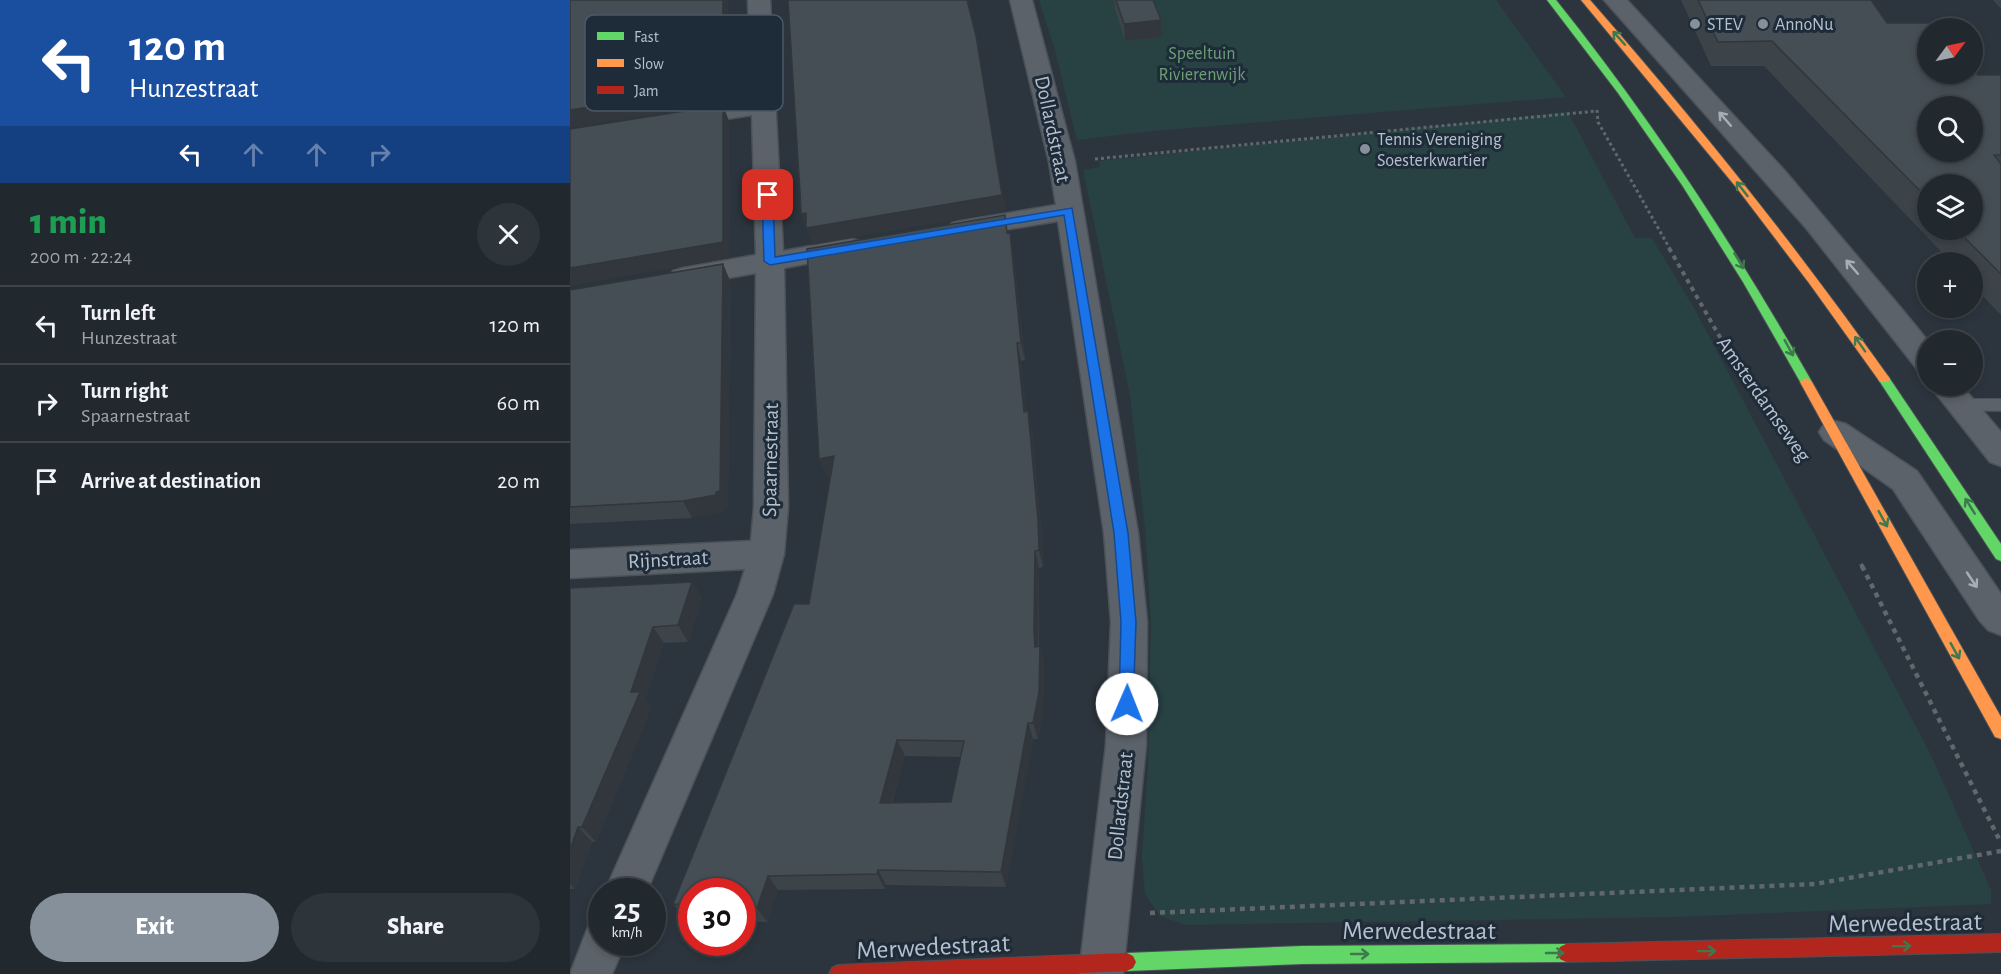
<!DOCTYPE html>
<html lang="en">
<head>
<meta charset="utf-8">
<style>
  :root { --surface:#21282e; --page:#2d343a; --text:#f1f3f6; --muted:#a2a6aa; --line:#3e444a; --accent:#86909b }
  body { margin:0; font-family:"Alegreya Sans",sans-serif; background:var(--page); color:var(--text); height:100vh; display:flex; flex-direction:column; font-size:22px; white-space:nowrap }
  * { box-sizing:border-box; margin:0 }
  p { font-size:20px; color:var(--muted) }
  .icon { flex:none; width:33px; height:33px; fill:none; stroke:currentColor; stroke-width:2; stroke-linecap:round; stroke-linejoin:round }
  .map { position:relative; flex:1; overflow:hidden }
  .sheet { display:flex; flex-direction:column; background:var(--surface); width:570px }
  .sheet>* { flex:none }
  .hud { background:#1a4fa0; color:#fff; overflow:hidden }
  .needle { width:39px; rotate:57deg }
  .fabs { position:absolute; left:1347px; top:18px; display:grid; gap:12px }
  .fabs a { display:grid; place-items:center; width:66px; height:66px; border-radius:50%; background:var(--surface); box-shadow:0 3px 9px #0003,0 0 0 2px var(--line); font-size:30px }
  .speed { position:absolute; left:18px; top:878px; display:flex; gap:12px; font-size:30px; font-weight:700; text-align:center }
  .speed>* { display:grid; place-content:center; width:78px; height:78px; border-radius:50%; background:var(--surface); box-shadow:0 3px 9px #0003,0 0 0 2px var(--line); line-height:1 }
  .speed small { font-size:15px; font-weight:400 }
  .speed .limit { border:9px solid #d22; background:#fff; color:#111 }
  .pin { position:absolute; display:grid; place-items:center; width:51px; height:51px; color:#fff; margin:-26px; border-radius:12px; box-shadow:0 3px 9px #0006 }
  .me { position:absolute; width:66px; margin:-33px; rotate:1deg; stroke-linejoin:round; filter:drop-shadow(0 0 4px #0008) }
  .turn { display:flex; align-items:center; gap:21px; height:126px; padding:0 30px; font-size:27px }
  .turn .icon { width:78px; height:78px; stroke-width:2.5 }
  .turn b { display:block; font-size:42px; line-height:51px }
  .lanes { display:flex; align-items:center; height:57px; padding:0 30px; background:#0003; justify-content:center; gap:30px; direction:ltr }
  .lanes .off { opacity:.35 }
  .round { display:grid; place-items:center; flex:none; width:63px; height:63px; border-radius:32px; background:var(--page) }
  .headline { display:flex; align-items:center; justify-content:space-between; height:102px; padding:0 30px }
  h1 { font-size:36px; font-weight:800; line-height:45px; color:#1e9e55 }
  .action { display:flex; gap:12px; margin-top:auto; padding:12px 30px }
  .action a { flex:1; height:69px; border-radius:36px; background:var(--accent); color:#fff; font-size:24px; font-weight:800; line-height:69px; text-align:center }
  .action a+a { background:var(--page); color:var(--text) }
  ul { padding:0; list-style:none }
  li { display:flex; align-items:center; gap:18px; height:78px; padding:0 30px; border-top:2px solid var(--line) }
  li div { flex:1 }
  li b { display:block; font-size:22px }
  li em { font-style:normal }
  main { display:flex; flex:1; min-height:0 }
  .map>svg:first-child { display:block }
  .green { fill:#284244 }
  .lines { fill:none; stroke-linecap:round; stroke-linejoin:round }
  .lane-casing { stroke:#4b5157; stroke-width:2 }
  .street-casing { stroke:#4b5157; stroke-width:3 }
  .fast-casing { stroke:#4b5157; stroke-width:2 }
  .slow-casing { stroke:#4b5157; stroke-width:2 }
  .jam-casing { stroke:#4b5157; stroke-width:2 }
  .path-far2 { stroke:#60676d; stroke-width:3; stroke-dasharray:3 3; stroke-linecap:butt }
  .path-far1 { stroke:#60676d; stroke-width:4; stroke-dasharray:4.5 4.5; stroke-linecap:butt }
  .path { stroke:#60676d; stroke-width:4.5; stroke-dasharray:5 5; stroke-linecap:butt }
  .lane { fill:#5c626a; fill-rule:evenodd }
  .street { fill:#5c626a; fill-rule:evenodd }
  .fast { fill:#63d668; fill-rule:evenodd }
  .slow { fill:#ff974d; fill-rule:evenodd }
  .jam { fill:#b3261e; fill-rule:evenodd }
  .wall { fill:#3c4349; fill-rule:evenodd }
  .shaded-wall { fill:#31373c }
  .building { fill:#464e55; stroke:#31373c; stroke-width:1.5; fill-rule:evenodd }
  .oneway { stroke:#3d784e }
  .oneway2 { stroke:#a5aeb9 }
  .route { fill:#1a73e8; stroke:#114b97; stroke-width:1.5 }
  .poi-dot { fill:#86909b; stroke:#1e2b39; stroke-width:2 }
  .labels { text-anchor:middle; stroke-width:6; stroke-linejoin:round; paint-order:stroke }
  .far-poi-label { font-size:18px; fill:#b7c1cd; stroke:#1e2b39; text-anchor:start }
  .far-park-label { font-size:18px; fill:#6ca074; stroke:#1e2b39 }
  .street-label { font-size:21px; fill:#b7c1cd; stroke:#1e2b39 }
  .near-street-label { font-size:26px; fill:#b7c1cd; stroke:#1e2b39 }
  .key { fill:#1e2b39; stroke:#4c5865; stroke-width:1.5 }
  .key-label { font-size:16px; fill:#b7c1cd }
</style>
</head>
<body>
<main>
<section class="sheet">
<div class="hud">
<div class="turn"><svg class="icon" aria-label="left" viewBox="0 0 24 24"><path d="M17 20v-9H6M10 6l-5 5 5 5"/></svg><div><b>120 m</b>Hunzestraat</div></div>
<div class="lanes"><svg class="icon" aria-label="left" viewBox="0 0 24 24"><path d="M17 20v-9H6M10 6l-5 5 5 5"/></svg><svg class="icon off" aria-label="ahead" viewBox="0 0 24 24"><path d="M12 20V5M6 11l6-6 6 6"/></svg><svg class="icon off" aria-label="ahead" viewBox="0 0 24 24"><path d="M12 20V5M6 11l6-6 6 6"/></svg><svg class="icon off" aria-label="right" viewBox="0 0 24 24"><path d="M7 20v-9h11M14 6l5 5-5 5"/></svg></div>
</div>
<div class="headline"><div><h1>1 min</h1><p>200 m · 22:24</p></div><a class="round"><svg class="icon" aria-label="close" viewBox="0 0 24 24"><path d="M6 6l12 12M18 6L6 18"/></svg></a></div>
<ul>
<li><svg class="icon" aria-label="left" viewBox="0 0 24 24"><path d="M17 20v-9H6M10 6l-5 5 5 5"/></svg><div><b>Turn left</b><p>Hunzestraat</p></div><em>120 m</em></li>
<li><svg class="icon" aria-label="right" viewBox="0 0 24 24"><path d="M7 20v-9h11M14 6l5 5-5 5"/></svg><div><b>Turn right</b><p>Spaarnestraat</p></div><em>60 m</em></li>
<li><svg class="icon" aria-label="arrive" viewBox="0 0 24 24"><path d="M6 21V4h12l-3 4 3 4H6"/></svg><div><b>Arrive at destination</b></div><em>20 m</em></li>
</ul>
<div class="action"><a>Exit</a><a>Share</a></div>
</section>
<div class="map">
<svg width="1431" height="974" viewBox="0 0 1431 974">
  <rect width="100%" height="100%" fill="#2c353d"/>
  <!-- green -->
  <g class="green">
    <polygon points="469,0 926,0 996,97 583,131 507,140 484,47"/>
    <polygon points="998,112 1065,238 1082,238 1124,308 1361,755 1421,890 1421,904 1104,917 616,925 590,916 575,894 572,858 578,765 581,624 575,528 560,395 513,170 530,167 529,161"/>
  </g>
  <g class="lines">
    <defs>
      <polygon id="lane" points="1390,399 1431,399 1431,411 1384,410 1381,405 1384,400"/>
      <g id="street">
        <polygon points="178,0 200,0 213,251 281,239 291,241 295,247 291,253 214,268 218,507 214,554 203,594 77,891 35,891 167,594 175,569 0,578 0,550 181,541 184,507 186,273 113,286 103,283 99,277 103,271 113,268 186,255 182,115 111,126 102,124 99,119 102,114 111,112 181,101"/>
        <polygon points="440,0 462,0 505,162 568,533 577,622 576,745 553,974 509,974 536,745 541,622 534,533 488,221 391,237 382,235 378,229 382,223 391,221 486,205 479,162"/>
        <polygon points="1034,0 1057,0 1215,171 1331,308 1358,341 1358,372 1347,369 1236,228"/>
        <polygon points="1360,386 1392,386 1431,432 1431,466 1420,462"/>
        <polygon points="1265,421 1276,424 1347,471 1431,594 1431,635 1418,630 1409,620 1323,489 1254,440 1249,432 1254,424"/>
        <polygon points="32,921 32,942 56,942 42,974 0,974 18,927"/>
      </g>
      <g id="fast">
        <path d="M977,0H986C1082,120 1166,248 1242,382L1240,385H1232L1173,282L1112,185L1048,93Z"/>
        <polygon points="1314,375 1318,376 1431,544 1431,561 1426,559 1310,382 1308,379"/>
        <polygon points="996,944 1002,947 1005,953 1002,959 996,962 732,964 557,971 551,968 548,962 551,956 557,953 732,946"/>
      </g>
      <g id="slow">
        <path d="M1011,0H1020C1126,121 1225,245 1318,376L1320,379L1318,382H1310L1239,283L1166,187Z"/>
        <polygon points="1236,378 1242,382 1431,717 1431,739 1425,737 1230,382"/>
      </g>
      <g id="jam">
        <polygon points="1431,934 1431,952 996,962 990,959 987,953 990,947 996,944"/>
        <polygon points="557,953 563,956 566,962 563,968 557,971 487,974 259,974 262,968 268,965"/>
      </g>
    </defs>
    <!-- lane casing -->
    <use href="#lane" class="lane-casing"/>
    <!-- street casing -->
    <use href="#street" class="street-casing"/>
    <!-- fast casing -->
    <use href="#fast" class="fast-casing"/>
    <!-- slow casing -->
    <use href="#slow" class="slow-casing"/>
    <!-- jam casing -->
    <use href="#jam" class="jam-casing"/>
    <!-- path-far2 -->
    <g class="path-far2">
      <polyline points="1027,110 1028,122 1100,249"/>
      <polyline points="525,159 1027,111"/>
    </g>
    <!-- path-far1 -->
    <g class="path-far1">
      <polyline points="1099,248 1163,360 1211,418"/>
      <polyline points="1291,564 1293,568"/>
    </g>
    <!-- path -->
    <g class="path">
      <polyline points="1292,566 1431,843"/>
      <polyline points="580,913 1245,884 1431,851"/>
    </g>
    <!-- lane -->
    <use href="#lane" class="lane"/>
    <!-- street -->
    <use href="#street" class="street"/>
    <!-- fast -->
    <use href="#fast" class="fast"/>
    <!-- slow -->
    <use href="#slow" class="slow"/>
    <!-- jam -->
    <use href="#jam" class="jam"/>
  </g>
  <!-- wall -->
  <g class="wall">
    <polygon points="544,0 583,0 591,20 592,37 555,41 545,9"/>
    <path d="M1111,0H1301L1317,23L1408,75H1431V315L1402,285V262H1381L1194,66H1141ZM1358,184L1402,230H1358Z"/>
    <polygon points="1423,0 1431,0 1431,9"/>
    <path d="M438,232H440L443,250L455,360L451,361L456,412L462,429L472,538L473,567L469,568V647L470,646L474,663L473,708L468,739H463L436,887L316,885L315,889L208,890L197,922L172,921V891H122V918H115L103,904L239,604L261,475L256,476ZM335,756L391,757L381,802L322,803Z"/>
    <polygon points="153,264 160,281 158,507 154,508 154,512 122,518 0,524 0,290"/>
    <polygon points="122,582 132,598 118,642 94,643 75,699 81,708 26,842 22,842 5,889 0,889 0,588"/>
  </g>
  <!-- shaded-wall -->
  <g class="shaded-wall">
    <polygon points="153,0 158,0 159,102 0,128 0,110"/>
    <polygon points="591,20 592,37 555,41 554,24"/>
    <polygon points="406,36 436,211 242,245 231,214"/>
    <polygon points="153,105 159,121 160,258 0,286 0,268"/>
    <polygon points="440,232 443,250 455,360 451,343"/>
    <polygon points="153,264 160,281 158,507 154,508 154,512 122,518 113,501"/>
    <polygon points="447,343 451,361 458,429 454,412"/>
    <polygon points="458,411 462,429 472,538 473,567 469,550"/>
    <polygon points="264,456 271,473 256,476 249,459"/>
    <polygon points="465,551 469,568 468,648 465,647 464,631"/>
    <polygon points="122,582 132,598 118,642 108,625"/>
    <polygon points="83,627 94,643 75,699 81,708 26,842 12,827 61,692"/>
    <polygon points="470,646 474,663 473,708 468,739 463,723"/>
    <polygon points="458,723 463,739 436,887 431,872"/>
    <polygon points="327,740 335,756 317,818 310,803"/>
    <polygon points="8,827 22,842 5,889 0,884 0,850"/>
    <polygon points="308,870 316,885 315,889 307,874"/>
    <polygon points="198,876 208,890 197,922 187,908"/>
  </g>
  <!-- building -->
  <g class="building">
    <polygon points="0,0 153,0 153,86 0,110"/>
    <polygon points="218,0 397,0 406,36 432,195 236,228 236,213 231,214 230,192"/>
    <polygon points="546,0 583,0 591,20 554,24"/>
    <path d="M1128,0H1301L1317,23H1370L1374,28H1358V74H1402V68L1408,75H1431V155H1424L1431,164V274L1387,230H1402V184H1358V199L1202,41L1148,42ZM1358,106H1402V152H1358Z"/>
    <polygon points="153,105 153,242 0,268 0,129"/>
    <path d="M435,215L437,233L440,232L451,343H447L454,412L458,411L468,520L469,550L465,551L464,631L465,647L470,646L469,692L463,723H458L431,872L308,870L307,874L198,876L187,908L172,907V891H122V905L103,904L224,604H239L264,456L249,459L237,249ZM327,740L394,741L381,802L310,803Z"/>
    <polygon points="153,264 150,491 146,492 146,495 113,501 0,507 0,290"/>
    <polygon points="122,582 108,625 83,627 61,692 70,692 12,827 8,827 0,850 0,588"/>
  </g>
  <!-- one-way arrows -->
  <defs><path id="oneway-shaft" d="M-6 0H5M1.5-3L5.5 0L1.5 3" fill="none" stroke-width="1.6" stroke-linecap="round" stroke-linejoin="round" transform="scale(1.5)"/></defs>
  <g class="oneway">
    <use href="#oneway-shaft" transform="translate(1049 38) rotate(-132)"/>
    <use href="#oneway-shaft" transform="translate(1172 189) rotate(-128)"/>
    <use href="#oneway-shaft" transform="translate(1169 261) rotate(59)"/>
    <use href="#oneway-shaft" transform="translate(1290 344) rotate(-125)"/>
    <use href="#oneway-shaft" transform="translate(1219 348) rotate(61)"/>
    <use href="#oneway-shaft" transform="translate(1400 506) rotate(-122)"/>
    <use href="#oneway-shaft" transform="translate(1313 519) rotate(61)"/>
    <use href="#oneway-shaft" transform="translate(1385 651) rotate(61)"/>
    <use href="#oneway-shaft" transform="translate(1332 946) rotate(-1)"/>
    <use href="#oneway-shaft" transform="translate(1137 951) rotate(-1)"/>
    <use href="#oneway-shaft" transform="translate(985 953)"/>
    <use href="#oneway-shaft" transform="translate(790 954)"/>
  </g>
  <g class="oneway2">
    <use href="#oneway-shaft" transform="translate(1155 119) rotate(-131)"/>
    <use href="#oneway-shaft" transform="translate(1282 267) rotate(-131)"/>
    <use href="#oneway-shaft" transform="translate(1402 580) rotate(56)"/>
  </g>
  <!-- route -->
  <polygon class="route" points="198,191 203,195 205,257 502,208 558,533 566,622 563,709 551,709 549,704 551,622 544,533 494,215 200,265 194,261 192,195"/>
  <!-- markers -->
  <g class="poi-dot">
    <circle cx="1125" cy="24" r="6"/>
    <circle cx="1193" cy="24" r="6"/>
    <circle cx="795" cy="149" r="6"/>
  </g>
  <g class="labels">
    <!-- far-poi labels -->
    <g class="far-poi-label">
      <text x="1137" y="30">STEV</text>
      <text x="1205" y="30">AnnoNu</text>
      <text x="807" y="145">Tennis Vereniging<tspan x="807" dy="21">Soesterkwartier</tspan></text>
    </g>
    <!-- far-park labels -->
    <g class="far-park-label">
      <text x="632" y="59">Speeltuin<tspan x="632" dy="21">Rivierenwijk</tspan></text>
    </g>
    <!-- street labels -->
    <g class="street-label">
      <text transform="translate(483 129) rotate(78)" y="7">Dollardstraat</text>
      <text transform="translate(1194 399) rotate(55)" y="7">Amsterdamseweg</text>
      <text transform="translate(200 460) rotate(-89)" y="7">Spaarnestraat</text>
      <text transform="translate(98 559) rotate(-3)" y="7">Rijnstraat</text>
      <text transform="translate(550 806) rotate(-84)" y="7">Dollardstraat</text>
    </g>
    <!-- near-street labels -->
    <g class="near-street-label">
      <text transform="translate(1335 922) rotate(-1)" y="9">Merwedestraat</text>
      <text x="849" y="939">Merwedestraat</text>
      <text transform="translate(363 946) rotate(-3)" y="9">Merwedestraat</text>
    </g>
  </g>
  <!-- legend -->
  <rect x="15" y="15" width="198" height="96" rx="9" class="key"/>
  <rect x="27" y="32" width="27" height="8" fill="#63d668"/>
  <rect x="27" y="59" width="27" height="8" fill="#ff974d"/>
  <rect x="27" y="86" width="27" height="8" fill="#b3261e"/>
  <g class="key-label">
    <text x="64" y="42">Fast</text>
    <text x="64" y="69">Slow</text>
    <text x="64" y="96">Jam</text>
  </g>
</svg>
<div class="fabs">
<a><svg class="needle" viewBox="-14 -14 28 28"><path d="M0-13l5 13h-10z" fill="#e53935"/><path d="M0 13l5-13h-10z" fill="#a2a6aa"/></svg></a>
<a><svg class="icon" aria-label="search" viewBox="0 0 24 24"><circle cx="10" cy="10" r="6"/><path d="M15 15l6 6"/></svg></a>
<a><svg class="icon" aria-label="layers" viewBox="0 0 24 24"><path d="M12 4l9 5-9 5-9-5zM3 14l9 5 9-5"/></svg></a>
<a>+</a>
<a>−</a>
</div>
<div class="speed"><div>25<small>km/h</small></div><div class="limit">30</div></div>
<div class="pin" style="left:198px;top:195px;background:#d93025"><svg class="icon" aria-label="arrive" viewBox="0 0 24 24"><path d="M6 21V4h12l-3 4 3 4H6"/></svg></div>
<svg class="me" style="left:557px;top:704px" viewBox="-20 -20 40 40"><circle r="19" fill="#fff"/><path d="M0-13L10 11 0 6-10 11z" fill="#1a73e8"/></svg>
</div>
</main>
</body>
</html>
